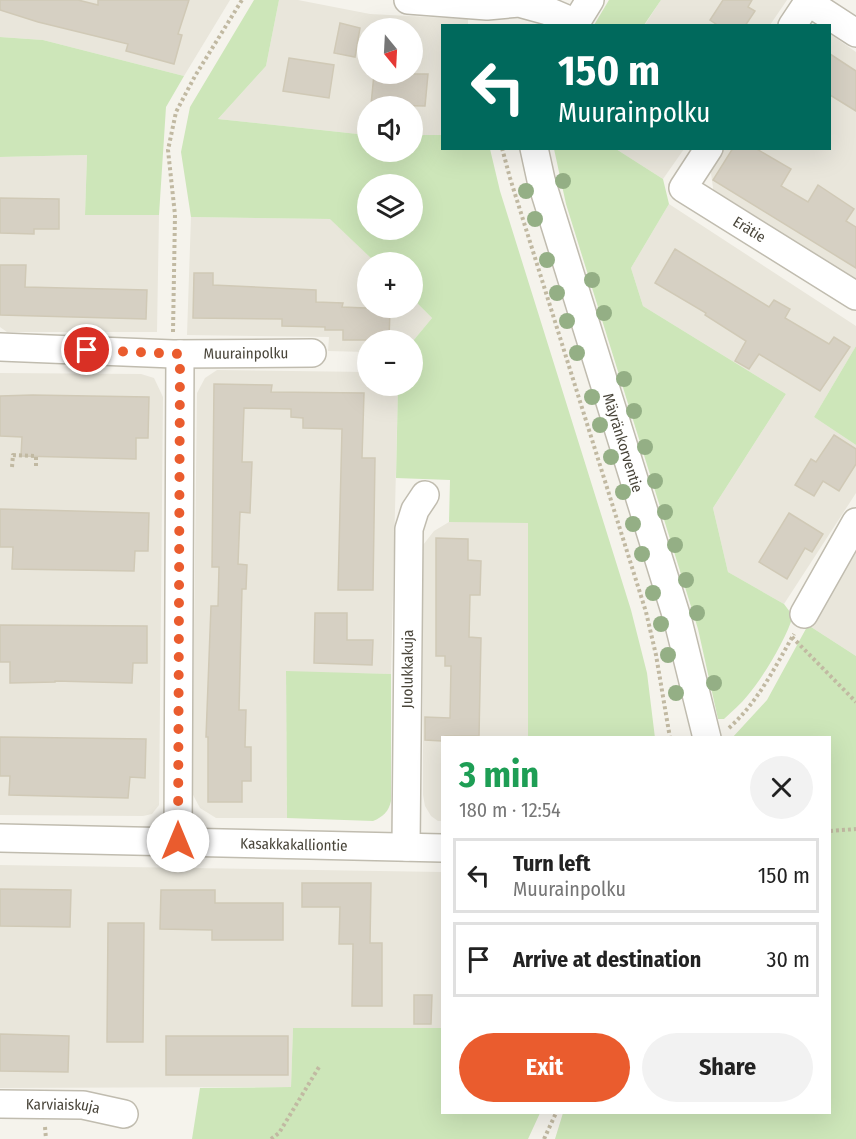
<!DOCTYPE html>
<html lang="en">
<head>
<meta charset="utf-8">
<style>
  :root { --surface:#fff; --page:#f2f2f2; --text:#222; --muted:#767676; --line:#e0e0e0; --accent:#ea5c2e }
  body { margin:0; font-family:"Fira Sans Condensed",sans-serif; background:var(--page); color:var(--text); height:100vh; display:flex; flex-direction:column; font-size:22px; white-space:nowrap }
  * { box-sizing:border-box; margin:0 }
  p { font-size:20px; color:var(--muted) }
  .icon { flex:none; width:33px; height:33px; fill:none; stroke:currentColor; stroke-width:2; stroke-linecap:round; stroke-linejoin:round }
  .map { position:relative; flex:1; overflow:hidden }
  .sheet { position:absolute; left:441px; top:736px; width:390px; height:378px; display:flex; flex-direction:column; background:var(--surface); border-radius:0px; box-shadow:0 6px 24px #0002 }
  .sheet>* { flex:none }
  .banner { position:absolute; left:441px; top:24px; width:390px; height:126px; border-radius:0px; box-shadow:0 6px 24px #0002; background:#00695c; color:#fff; overflow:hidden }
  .needle { width:39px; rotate:162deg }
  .buttons { position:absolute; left:357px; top:18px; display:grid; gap:12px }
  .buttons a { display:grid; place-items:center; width:66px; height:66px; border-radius:50%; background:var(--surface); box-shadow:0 6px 24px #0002; font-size:30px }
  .pin { position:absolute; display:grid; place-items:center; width:51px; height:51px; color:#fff; margin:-26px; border:3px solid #fff; border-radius:50%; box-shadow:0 2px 6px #0007 }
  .me { position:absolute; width:66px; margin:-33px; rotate:0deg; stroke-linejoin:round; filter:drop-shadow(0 0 4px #0008) }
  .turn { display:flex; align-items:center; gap:21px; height:126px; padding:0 18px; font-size:27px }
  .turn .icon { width:78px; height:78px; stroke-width:2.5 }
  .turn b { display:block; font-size:42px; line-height:51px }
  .round { display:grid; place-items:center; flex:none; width:63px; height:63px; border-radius:32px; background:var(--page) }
  .summary { display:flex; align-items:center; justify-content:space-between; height:102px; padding:0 18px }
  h1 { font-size:36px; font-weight:700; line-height:45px; color:#1e9e55 }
  .cta { display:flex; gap:12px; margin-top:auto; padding:12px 18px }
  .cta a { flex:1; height:69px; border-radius:36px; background:var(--accent); color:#fff; font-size:24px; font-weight:700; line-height:69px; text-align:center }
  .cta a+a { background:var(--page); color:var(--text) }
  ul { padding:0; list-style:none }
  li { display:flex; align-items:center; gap:18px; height:75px; margin:0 12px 9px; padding:0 6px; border:3px solid var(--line); border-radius:0px }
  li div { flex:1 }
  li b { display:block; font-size:22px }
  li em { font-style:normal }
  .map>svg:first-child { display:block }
  .residential { fill:#e9e6db; fill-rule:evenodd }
  .green { fill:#cde6b9; fill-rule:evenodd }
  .building { fill:#d6d0c3; stroke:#d0c9b6; stroke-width:1.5 }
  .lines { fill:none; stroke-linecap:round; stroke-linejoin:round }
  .minor-casing { stroke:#c0bcaf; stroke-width:30 }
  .path { stroke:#c1b9a2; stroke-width:4; stroke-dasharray:3 3; stroke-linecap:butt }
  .minor { stroke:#fff; stroke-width:27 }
  .tree { fill:#94af85 }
  .route { stroke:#ea5c2e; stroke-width:10; stroke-dasharray:0 18 }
  .labels { text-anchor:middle; stroke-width:4.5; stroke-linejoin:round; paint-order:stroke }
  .street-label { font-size:15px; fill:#49453a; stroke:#fff }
</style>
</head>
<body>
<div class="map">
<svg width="856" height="1139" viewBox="0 0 856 1139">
  <rect width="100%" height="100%" fill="#f5f3ec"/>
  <!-- residential -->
  <g class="residential">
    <polygon points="0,0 230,0 184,76 43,40 0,37"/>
    <path d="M279,0H298L370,14L468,19V25L442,26V135H413L412,106H368L367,135L218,119L266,66ZM368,28H412V74H368Z"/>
    <polygon points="661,0 787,0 770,25 644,26"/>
    <polygon points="830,34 856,52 856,279 714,195 710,166 722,149 830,148"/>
    <polygon points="616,149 684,149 663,179"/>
    <polygon points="87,155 85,214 159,215 157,332 7,332 0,327 0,157"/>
    <polygon points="669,204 856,326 856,346 814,417 856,445 856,493 784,604 728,572 713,508 786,394 643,306 631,268"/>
    <polygon points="191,217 331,219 375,262 368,262 368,308 412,308 413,299 432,318 413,341 368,340 367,352 328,351 329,337 187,335"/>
    <polygon points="217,370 367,372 368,386 398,386 391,674 286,672 287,818 216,818 200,808 192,793 197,393 205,378"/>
    <polygon points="0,373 141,374 154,378 163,397 159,805 152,814 143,816 0,815"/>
    <polygon points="449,522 529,522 528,738 442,738 442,821 438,821 431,816 425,806 423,795 423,545 434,531"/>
    <polygon points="856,552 856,656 808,625"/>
    <polygon points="0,865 442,872 442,1028 293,1028 291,1087 0,1088"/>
  </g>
  <!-- green -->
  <g class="green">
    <path d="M254,0H279L266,66L218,119L367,135L368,152H412L413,135H442V148L490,149L500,191L631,610L647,673L655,738H528V523L449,522L450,480L396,478L398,386H412L413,341L432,318L413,299L412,262H375L330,219L191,217L181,152L190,107ZM368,184H412V230H368Z"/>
    <polygon points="609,0 661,0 644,25 594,25"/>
    <polygon points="0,37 43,40 184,76 166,107 159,215 85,215 87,155 0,157"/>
    <path d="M554,149H616L663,179L669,204L631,268L643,306L786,394L713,508L728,572L784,604L793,616C786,639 764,676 748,695C741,704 732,711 724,719H718L698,629L566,204Z"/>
    <polygon points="856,346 856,445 814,417"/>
    <polygon points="808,625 856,656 856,1139 555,1139 563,1113 830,1113 830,738 732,738 767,700"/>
    <path d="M286,671L391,674V801C389,811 383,817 373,821L287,818Z"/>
    <polygon points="293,1028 442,1028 442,1113 540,1113 528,1139 192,1139 200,1088 291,1087"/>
  </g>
  <!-- building -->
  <g class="building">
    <polygon points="0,0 78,0 98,5 98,0 189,0 178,34 182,35 174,64 126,51 128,44 38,22 0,10"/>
    <polygon points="723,0 752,0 748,7 755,11 745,26 719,26 710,20"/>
    <polygon points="340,23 360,28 355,57 334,53"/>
    <polygon points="830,54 856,71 856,111 830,95"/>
    <polygon points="289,58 334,65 329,98 283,91"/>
    <polygon points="374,74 428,74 425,106 371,105"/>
    <polygon points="733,148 755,148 791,169 781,186 808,202 818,185 854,209 846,221 856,227 856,268 713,180"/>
    <polygon points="0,198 59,199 59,229 34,229 34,234 0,233"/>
    <polygon points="675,249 769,307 774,300 790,309 785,318 829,344 834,337 850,347 820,391 759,354 749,369 735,361 746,341 705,315 706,313 655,283"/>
    <polygon points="0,265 26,265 25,287 147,290 146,319 0,315"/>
    <polygon points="194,273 213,273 213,285 316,290 316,302 343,303 342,307 390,309 389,340 343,340 343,330 325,330 325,327 282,326 282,319 193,318"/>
    <polygon points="214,384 272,385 271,392 364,393 362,458 375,458 373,590 338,590 342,429 303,428 303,418 291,417 291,409 244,408 242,462 252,462 250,513 240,512 238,564 247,565 246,589 242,589 239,710 246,710 245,747 251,747 251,781 242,781 242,802 208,802 208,737 206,737 211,606 218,606 219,567 212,567"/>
    <polygon points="32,395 149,397 148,438 136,438 136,459 21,456 22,437 0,436 0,396"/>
    <polygon points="834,435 856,449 856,464 839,491 823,481 814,496 795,485 811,459 816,462"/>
    <polygon points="0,509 149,513 148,551 135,551 134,571 12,569 13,547 0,547"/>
    <polygon points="789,513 823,534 812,552 805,548 787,579 759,562"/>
    <polygon points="436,538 468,539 468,560 481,561 480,595 470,595 469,637 481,638 479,736 445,736 442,741 425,740 425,717 450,718 451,666 445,666 445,656 436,656"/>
    <polygon points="315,613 347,613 347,640 373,640 372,665 314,663"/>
    <polygon points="0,625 147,626 147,663 133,663 132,683 55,681 55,682 10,683 10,662 0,662"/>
    <polygon points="0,737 146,739 145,778 130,777 128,798 9,795 10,776 0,776"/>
    <polygon points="302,883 371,883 370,943 382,943 382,1006 352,1006 353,944 339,944 340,907 302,907"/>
    <polygon points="0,889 71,890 70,927 0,926"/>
    <polygon points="161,890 215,890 215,903 283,903 283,940 212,940 212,930 160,929"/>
    <polygon points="108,923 144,923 143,1042 107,1042"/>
    <polygon points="414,995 432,995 431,1024 414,1024"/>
    <polygon points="0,1034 69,1036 68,1072 0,1071"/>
    <rect x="166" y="1036" width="122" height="39"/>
  </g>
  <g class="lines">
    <defs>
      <g id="minor">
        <polyline points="408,0 487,6 519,3 548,11 576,23"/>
        <polyline points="574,26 590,0"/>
        <polyline points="792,26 808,2 856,33"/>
        <path id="s1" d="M534,148L541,180L678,621L707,738"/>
        <path id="s2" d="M709,148L683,188L856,296"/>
        <path id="s3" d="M0,347L173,354L312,353"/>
        <polyline points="804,614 856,522"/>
        <path id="s4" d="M0,838L442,848"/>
        <polyline points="178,841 180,354"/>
        <path id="s5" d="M406,847L409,529L415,510L425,495"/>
        <path id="s6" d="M0,1104L83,1105L124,1114"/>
      </g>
    </defs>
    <!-- minor casing -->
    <use href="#minor" class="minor-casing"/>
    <!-- path -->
    <g class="path">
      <polyline points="502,148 510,178 646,612 656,655 670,738"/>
      <polyline points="173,332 175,215 168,150 176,112 195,76 242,0"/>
      <polyline points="12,467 13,455 36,456 36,468"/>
      <polyline points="792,637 856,702"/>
      <path d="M729,728C758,702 775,667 794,634"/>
      <polyline points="830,831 856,829"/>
      <polyline points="45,1127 46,1139"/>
      <polyline points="271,1139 279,1133 319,1067"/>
      <polyline points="544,1139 556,1113"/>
    </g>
    <!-- minor -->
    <use href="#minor" class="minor"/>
  </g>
  <!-- trees -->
  <g class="tree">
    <circle cx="563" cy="181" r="8"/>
    <circle cx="526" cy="191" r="8"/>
    <circle cx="535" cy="219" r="8"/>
    <circle cx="547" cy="260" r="8"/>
    <circle cx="592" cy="280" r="8"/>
    <circle cx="557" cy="293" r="8"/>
    <circle cx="604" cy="313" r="8"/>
    <circle cx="567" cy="321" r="8"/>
    <circle cx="577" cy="353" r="8"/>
    <circle cx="624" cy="379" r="8"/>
    <circle cx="592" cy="397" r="8"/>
    <circle cx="634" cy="411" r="8"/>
    <circle cx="600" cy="425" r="8"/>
    <circle cx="645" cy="447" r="8"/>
    <circle cx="611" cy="457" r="8"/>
    <circle cx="655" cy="481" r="8"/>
    <circle cx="623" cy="492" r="8"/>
    <circle cx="665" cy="512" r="8"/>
    <circle cx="633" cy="524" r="8"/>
    <circle cx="675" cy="545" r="8"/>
    <circle cx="642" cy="554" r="8"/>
    <circle cx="686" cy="580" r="8"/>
    <circle cx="653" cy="593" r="8"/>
    <circle cx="697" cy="613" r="8"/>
    <circle cx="661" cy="624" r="8"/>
    <circle cx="668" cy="655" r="8"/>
    <circle cx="714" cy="683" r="8"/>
    <circle cx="676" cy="693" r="8"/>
  </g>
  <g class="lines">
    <!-- route -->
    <polyline class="route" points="87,350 180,354 178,841"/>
  </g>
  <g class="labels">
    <!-- street labels -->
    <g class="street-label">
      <text dy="5" stroke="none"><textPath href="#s2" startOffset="126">Erätie</textPath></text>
      <text dy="5" stroke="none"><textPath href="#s3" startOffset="246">Muurainpolku</textPath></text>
      <text dy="5" stroke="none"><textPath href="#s1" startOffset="308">Mäyränkorventie</textPath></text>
      <text dy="5" stroke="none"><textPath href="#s5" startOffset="178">Juolukkakuja</textPath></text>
      <text dy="5" stroke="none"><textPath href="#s4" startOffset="294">Kasakkakalliontie</textPath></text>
      <text dy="5" stroke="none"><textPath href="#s6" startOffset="63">Karviaiskuja</textPath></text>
    </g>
  </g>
</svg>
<div class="buttons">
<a><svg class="needle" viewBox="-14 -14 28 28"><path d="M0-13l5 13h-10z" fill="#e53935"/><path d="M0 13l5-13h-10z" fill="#767676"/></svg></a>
<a><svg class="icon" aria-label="sound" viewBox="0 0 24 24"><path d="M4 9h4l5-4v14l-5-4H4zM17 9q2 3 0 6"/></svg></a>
<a><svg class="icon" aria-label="layers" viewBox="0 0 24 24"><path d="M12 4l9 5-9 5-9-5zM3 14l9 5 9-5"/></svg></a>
<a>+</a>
<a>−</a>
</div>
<div class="pin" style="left:87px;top:350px;background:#d93025"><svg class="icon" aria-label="arrive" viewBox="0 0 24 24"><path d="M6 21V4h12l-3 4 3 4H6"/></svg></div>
<svg class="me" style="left:178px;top:841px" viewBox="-20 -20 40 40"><circle r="19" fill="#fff"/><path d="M0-13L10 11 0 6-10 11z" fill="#ea5c2e"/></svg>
<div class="banner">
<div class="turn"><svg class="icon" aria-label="left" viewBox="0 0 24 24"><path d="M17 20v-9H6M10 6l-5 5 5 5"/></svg><div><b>150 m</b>Muurainpolku</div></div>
</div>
<section class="sheet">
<div class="summary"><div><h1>3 min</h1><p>180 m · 12:54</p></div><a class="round"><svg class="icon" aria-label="close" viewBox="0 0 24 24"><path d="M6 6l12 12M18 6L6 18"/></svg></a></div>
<ul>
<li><svg class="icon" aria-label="left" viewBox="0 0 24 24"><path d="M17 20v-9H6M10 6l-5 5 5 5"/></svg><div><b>Turn left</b><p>Muurainpolku</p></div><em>150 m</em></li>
<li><svg class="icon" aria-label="arrive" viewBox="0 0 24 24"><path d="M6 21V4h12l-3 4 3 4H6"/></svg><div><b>Arrive at destination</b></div><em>30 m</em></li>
</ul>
<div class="cta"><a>Exit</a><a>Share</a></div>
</section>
</div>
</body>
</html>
